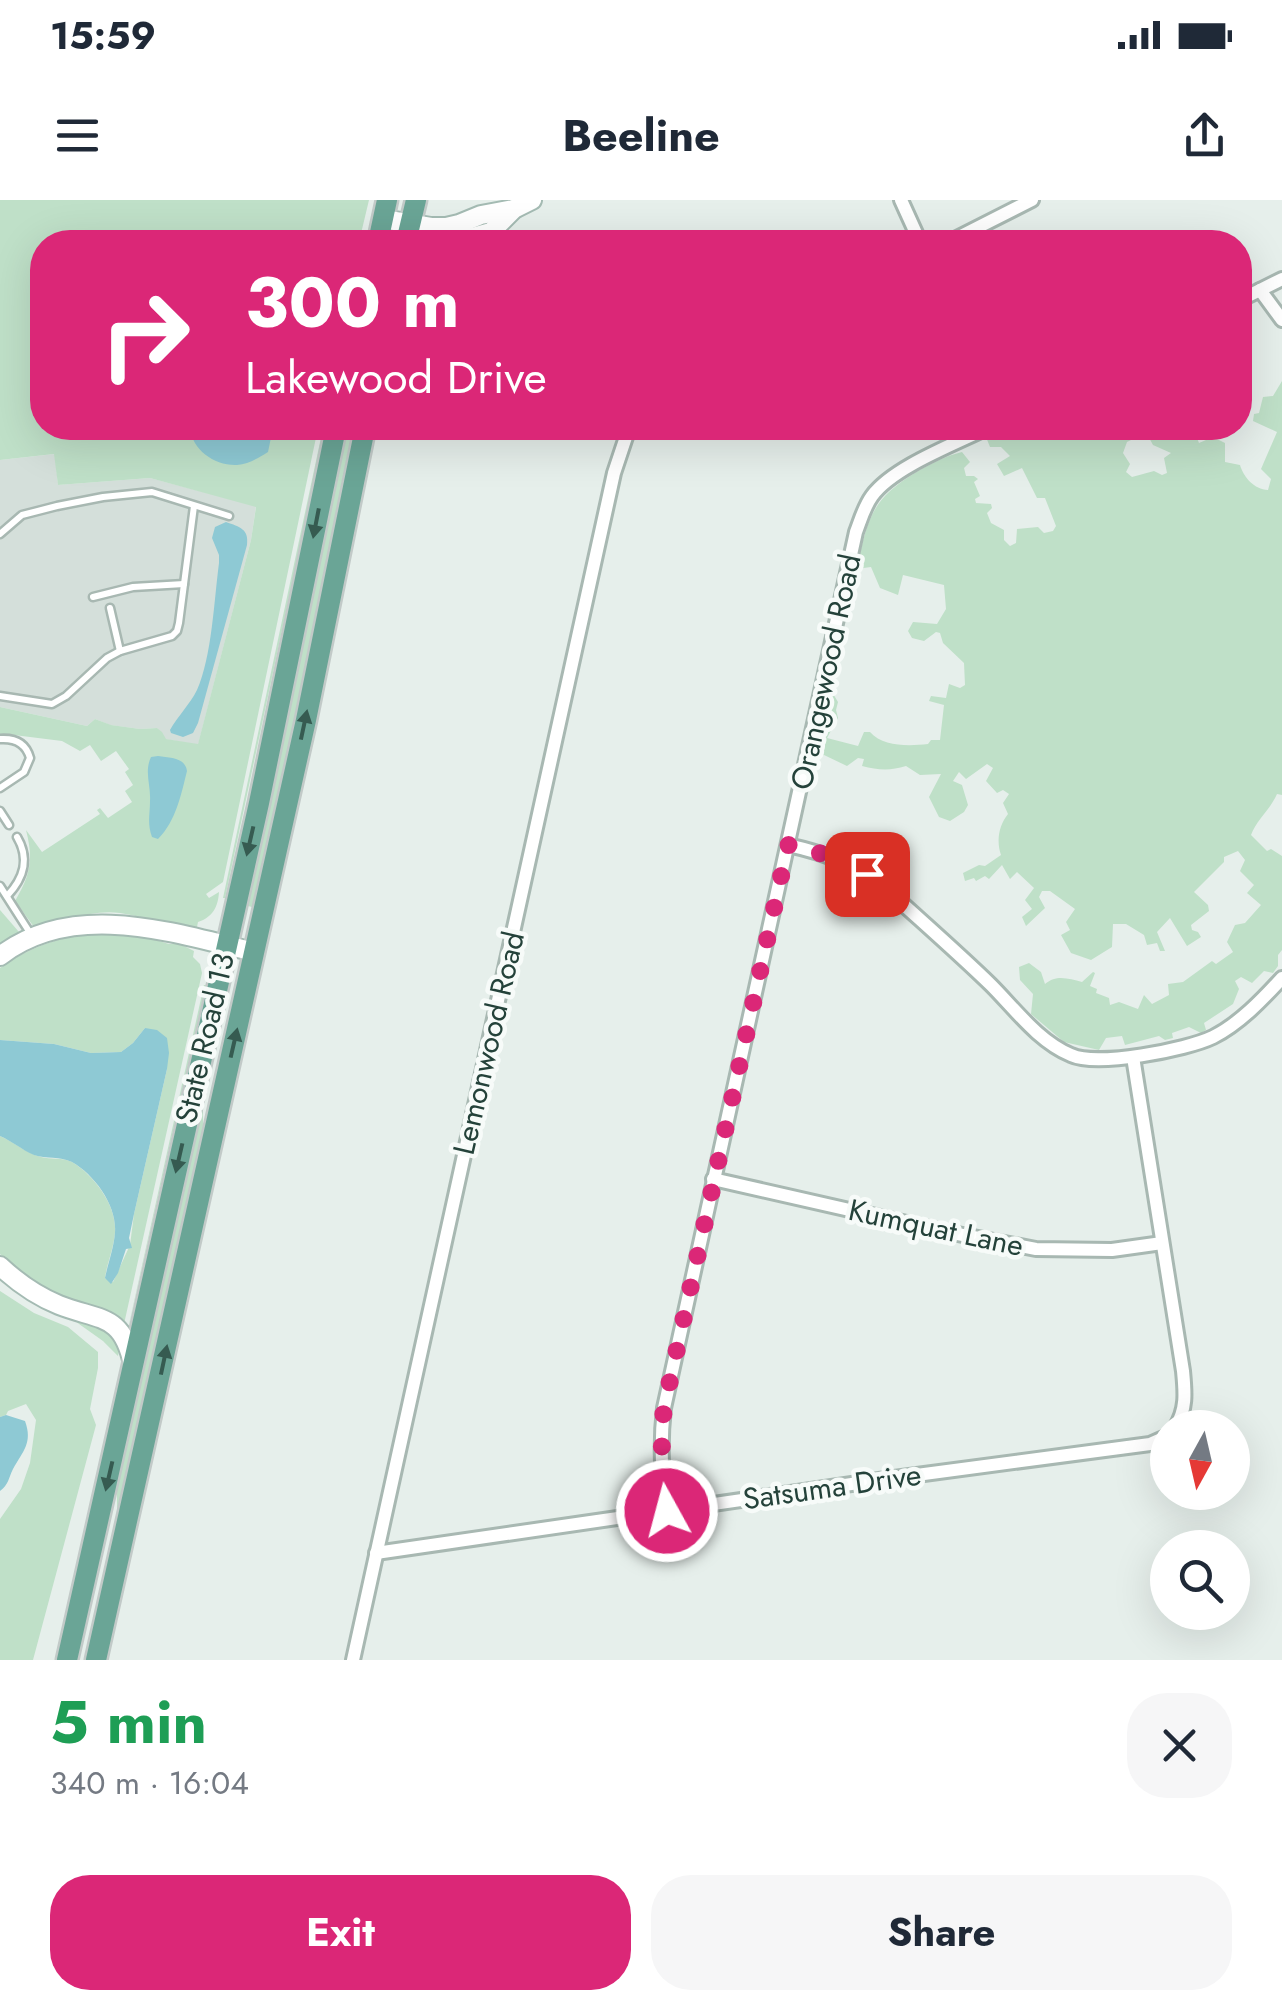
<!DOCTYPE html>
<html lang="en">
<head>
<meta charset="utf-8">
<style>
  :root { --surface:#fff; --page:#f6f6f7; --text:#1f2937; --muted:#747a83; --accent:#db2777 }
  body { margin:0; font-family:Jost,sans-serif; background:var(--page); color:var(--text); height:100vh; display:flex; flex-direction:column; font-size:38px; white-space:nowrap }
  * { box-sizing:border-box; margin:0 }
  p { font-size:32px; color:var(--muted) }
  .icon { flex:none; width:55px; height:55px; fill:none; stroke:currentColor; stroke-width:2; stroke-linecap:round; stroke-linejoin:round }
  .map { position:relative; height:1460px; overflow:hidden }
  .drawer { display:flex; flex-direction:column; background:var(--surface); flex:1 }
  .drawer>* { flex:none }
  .guide { position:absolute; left:30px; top:30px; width:1222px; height:210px; border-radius:40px; box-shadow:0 10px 40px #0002; background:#db2777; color:#fff; overflow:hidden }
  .needle { width:65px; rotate:188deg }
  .fabs { position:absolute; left:1150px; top:1210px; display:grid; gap:20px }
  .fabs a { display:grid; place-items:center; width:100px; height:100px; border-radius:50%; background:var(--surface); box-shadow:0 10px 40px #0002; font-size:50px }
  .pin { position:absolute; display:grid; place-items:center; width:85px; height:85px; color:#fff; margin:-42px; border-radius:20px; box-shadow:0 5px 15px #0006 }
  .me { position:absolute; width:110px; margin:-55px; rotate:353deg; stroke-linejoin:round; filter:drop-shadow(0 0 8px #0008) }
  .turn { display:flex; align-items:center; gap:35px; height:210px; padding:0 50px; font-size:45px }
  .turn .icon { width:130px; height:130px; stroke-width:2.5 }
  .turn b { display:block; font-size:70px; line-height:85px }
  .round { display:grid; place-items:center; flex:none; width:105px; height:105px; border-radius:40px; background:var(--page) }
  .overview { display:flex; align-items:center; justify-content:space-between; height:170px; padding:0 50px }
  h1 { font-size:60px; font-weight:700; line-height:75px; color:#1e9e55 }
  .button { display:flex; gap:20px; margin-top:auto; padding:20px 50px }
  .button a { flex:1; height:115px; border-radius:40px; background:var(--accent); color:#fff; font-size:40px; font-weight:700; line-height:115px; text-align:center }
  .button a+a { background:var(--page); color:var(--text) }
  .status { display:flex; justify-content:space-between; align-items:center; height:70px; padding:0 50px; background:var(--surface); direction:ltr }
  .status svg { height:28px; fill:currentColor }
  header { display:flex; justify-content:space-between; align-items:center; height:130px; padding:0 50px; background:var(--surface); font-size:45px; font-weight:700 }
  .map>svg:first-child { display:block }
  .built { fill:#d4dfda }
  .green { fill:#bfe0c8 }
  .water { fill:#8ec9d4 }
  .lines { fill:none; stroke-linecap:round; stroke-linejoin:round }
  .lane-casing { stroke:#a8b8b2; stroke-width:11 }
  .street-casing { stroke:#a8b8b2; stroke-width:18 }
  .secondary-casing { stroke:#a4bbb3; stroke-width:22 }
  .primary-casing { stroke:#c2cac8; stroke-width:25 }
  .lane { stroke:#fff; stroke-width:6 }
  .street { stroke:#fff; stroke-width:12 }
  .secondary { stroke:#fff; stroke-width:18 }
  .primary { stroke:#6aa596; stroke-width:20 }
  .oneway { fill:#365b51 }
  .route { stroke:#db2777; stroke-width:18; stroke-dasharray:0 32.4 }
  .labels { text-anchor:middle; stroke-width:9; stroke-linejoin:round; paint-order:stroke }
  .street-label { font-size:30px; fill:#24423a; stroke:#f7fbf9 }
</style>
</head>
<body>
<div class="status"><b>15:59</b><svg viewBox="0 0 49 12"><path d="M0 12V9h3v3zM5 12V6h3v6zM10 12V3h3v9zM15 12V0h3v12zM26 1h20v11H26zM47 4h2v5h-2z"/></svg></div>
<header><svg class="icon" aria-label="menu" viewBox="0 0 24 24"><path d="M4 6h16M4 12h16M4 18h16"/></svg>Beeline<svg class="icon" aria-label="share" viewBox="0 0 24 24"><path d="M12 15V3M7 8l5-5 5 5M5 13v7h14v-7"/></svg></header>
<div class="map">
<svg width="1282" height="1460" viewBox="0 0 1282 1460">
  <rect width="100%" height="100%" fill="#e6efeb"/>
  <!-- built -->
  <polygon class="built" points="55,254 58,285 150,278 256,306 251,340 198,545 165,539 157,528 140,529 110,525 95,519 87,526 0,507 0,260"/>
  <!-- green -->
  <g class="green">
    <path d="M0,0H369L359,42H42V228H190L191,236L267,252L273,228H318L223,682L206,694L209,698L219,692C218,707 213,717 198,722L197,727C170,726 146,717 120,713C90,709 63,723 34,727L15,701C30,675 34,661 26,630L42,652L100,614L97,610L100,608L108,618L132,602L125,591L133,585L125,572L129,569L116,551L101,561L90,545L80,551L62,541L6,534L0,536V507L87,526L95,519L111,525L140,529L157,528L162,532L166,539L198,544L251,340L256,307L150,278L58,285L54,254L0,260Z"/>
    <path d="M1282,181V595L1277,594C1270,610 1257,619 1251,635L1267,651L1271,649L1282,656V750L1278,755V766L1273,773L1264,771L1252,783L1241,777L1235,781L1239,789L1233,804L1204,823L1206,830L1201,833L1189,827L1172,833L1173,838L1165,840L1159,836L1125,845L1122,836L1106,838L1099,850L1064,842L1031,814L1033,794L1020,780L1019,767L1029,763L1041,772L1045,784C1057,774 1069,779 1082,782L1093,772L1095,773L1090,786L1097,789L1096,793L1109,798L1110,805L1119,802L1138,809L1144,795L1152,804L1169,795L1168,784L1183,782L1212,761L1216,764L1233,752L1227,742L1235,725L1245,723L1261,705L1247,693L1254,685L1240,671L1245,660L1238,651L1224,657V662L1194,692L1208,705L1209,711L1191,725L1192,730L1198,732L1201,737L1187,746L1170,718L1157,732L1165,751H1160L1157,743L1147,745L1144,735L1126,724H1113L1112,747L1091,760L1071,753L1061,735L1070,730L1066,722L1075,709L1050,691H1042L1039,697L1045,708L1026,726L1022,717L1032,709L1025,700L1034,688L1017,672L1010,679L1002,665L989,679L985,676L976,681L974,678L965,681L963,673L979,665L985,666L1001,655C996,641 999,625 1008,614L1003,603L1009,594L1003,590L997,593L986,581L993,568L987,564L966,579L959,572L953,581L962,585L968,605L964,612L950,621L939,617L929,597L941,574L920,575L906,566C890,571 878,570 862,566L864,559L858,558L847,566L824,555L815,559L829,494L832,492L838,502L836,510L838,518L827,538L858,546L864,532H870C883,547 909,546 928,544L931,540H940L944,505L929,501L931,496L946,498L949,484L960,488L965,485L964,463L943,443L940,433L936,432L924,441L912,438L908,431L913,422L937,424L946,409L944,385L903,375L898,395L880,388L871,367L856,369C869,317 870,300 918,271C933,263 945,256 962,252L970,262L964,268L966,276H974L978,279L974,282L980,296L975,299L976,303L991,304L992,308L987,313L991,323L1004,330V340L1010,346L1016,343L1017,329L1038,327L1044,333L1053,331L1056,326L1045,298H1037L1022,268L1004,276L997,264L1010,256L1001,247H990L986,237L1006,228H1130L1135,238L1127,242L1123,253L1130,264L1126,272L1132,277L1154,271L1162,275L1167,273L1164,258L1171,253L1153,245L1147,234L1161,228H1193L1199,243L1213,237L1225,243V262L1240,265C1244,278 1254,289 1268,290L1271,279L1261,269L1277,232L1253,221L1254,214L1259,213L1263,197L1273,196Z"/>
    <polygon points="323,228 325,228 225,698 223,698"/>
    <polygon points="346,228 358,228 256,708 244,705"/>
    <polygon points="0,710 19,732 19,735 0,746"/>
    <path d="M100,732L139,735L169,744H180L194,751L193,757L200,764L202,773L124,1124L109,1110C76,1115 22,1079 0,1054V936C14,942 26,953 41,957C51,960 62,957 72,962C94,975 117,1006 115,1032C114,1048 107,1063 105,1078L113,1082L130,1045L134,1014L167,869L145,828L133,843L121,852L91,853L54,844L0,840V768C31,746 63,736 100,732Z"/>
    <polygon points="229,781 203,903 203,944 91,1442 117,1316 117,1278"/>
    <polygon points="204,785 206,785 128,1130 128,1129"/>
    <polygon points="0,1077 101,1125 104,1131 109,1129 120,1144 118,1156 103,1141 72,1119 40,1105 18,1093"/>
    <polygon points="0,1091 34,1113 68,1127 98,1152 98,1168 90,1209 96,1225 33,1460 0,1460 0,1319 21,1289 30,1263 36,1220 26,1204 8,1211 6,1215 0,1217"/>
  </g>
  <!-- water -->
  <g class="water">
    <path d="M190,228H273L268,252C258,258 249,264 237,265C215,266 192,250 190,228Z"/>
    <path d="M226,322C240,327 249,329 247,345L198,523L193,533L183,537L171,533L170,530C178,516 190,504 197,490C212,456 214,400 219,363V355L212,338L215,327Z"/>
    <path d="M158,556C170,558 185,557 187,571C181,595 176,621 158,639L152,637C147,623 150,615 150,601C151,585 144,572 151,557Z"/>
    <path d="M145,828L157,830L167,838L169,853L167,869L134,1014L129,1038L132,1048L126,1049L118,1073L111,1084L105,1078C108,1063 114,1048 115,1032C117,1006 95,975 72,962C60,956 46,959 34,955C22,950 12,941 0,936V840L54,844L91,853L121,852L133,843Z"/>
    <path d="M6,1215L25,1221C33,1243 23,1251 13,1269C8,1279 9,1284 0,1291V1217Z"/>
  </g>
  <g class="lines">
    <defs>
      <g id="lane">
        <polyline points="0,334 22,315 57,306 103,297 152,292 229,316"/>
        <polyline points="93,397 133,387 184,384"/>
        <polyline points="110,408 120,451"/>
        <polyline points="0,496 52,504 66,496 107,458 120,451 172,436 177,431 179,423 194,306"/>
        <path d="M0,539C15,538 26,543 30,558L24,572L0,588"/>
        <polyline points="0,611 9,625"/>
        <polyline points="0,686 32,736"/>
        <path d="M7,696C24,678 30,659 17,637"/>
      </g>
      <g id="street">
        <polyline points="901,0 920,42"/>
        <polyline points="949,42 1032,0"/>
        <polyline points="1260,90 1282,120"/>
        <polyline points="1240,100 1282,79"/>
        <path d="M788,645C824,653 854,664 883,686C919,719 956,751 991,785C1015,809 1038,841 1071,855C1097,867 1186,850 1213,837C1239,824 1263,799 1282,778"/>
        <path d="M1133,857L1183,1171C1185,1192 1187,1209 1175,1228"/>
        <polyline points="713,979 942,1031 1036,1049 1112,1050 1162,1043"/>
        <path d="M667,1311C661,1276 660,1243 664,1208L856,332C861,319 864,307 872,296C893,267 955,244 987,228"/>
        <polyline points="376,1353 879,1280 1150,1244 1168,1236"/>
        <polyline points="353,1460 614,273 629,228"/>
      </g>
      <g id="secondary">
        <polyline points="383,19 431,27 446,27 459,24 481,15 514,9"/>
        <polyline points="455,42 491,32 514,9 532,0"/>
        <path d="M0,756C74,699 174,733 254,752"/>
        <path d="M0,1066C17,1082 37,1096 59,1105C100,1121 122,1113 133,1164"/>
      </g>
      <g id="primary">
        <polyline points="378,42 387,0"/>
        <polyline points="406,42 416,0"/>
        <polyline points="67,1460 259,603 336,228"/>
        <polyline points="96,1460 306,520 365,228"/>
      </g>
    </defs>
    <!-- lane casing -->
    <use href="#lane" class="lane-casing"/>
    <!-- street casing -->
    <use href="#street" class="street-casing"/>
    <!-- secondary casing -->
    <use href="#secondary" class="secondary-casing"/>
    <!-- primary casing -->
    <use href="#primary" class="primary-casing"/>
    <!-- lane -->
    <use href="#lane" class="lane"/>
    <!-- street -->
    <use href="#street" class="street"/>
    <!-- secondary -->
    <use href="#secondary" class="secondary"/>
    <!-- primary -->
    <use href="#primary" class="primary"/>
  </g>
  <!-- one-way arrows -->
  <defs><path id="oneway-solid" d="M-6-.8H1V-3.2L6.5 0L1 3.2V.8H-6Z" transform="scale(2.5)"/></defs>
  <g class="oneway">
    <use href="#oneway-solid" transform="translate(316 323) rotate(101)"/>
    <use href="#oneway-solid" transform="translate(304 525) rotate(-78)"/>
    <use href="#oneway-solid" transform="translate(250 641) rotate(103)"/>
    <use href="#oneway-solid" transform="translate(234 843) rotate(-77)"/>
    <use href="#oneway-solid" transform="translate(179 958) rotate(103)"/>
    <use href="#oneway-solid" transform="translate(164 1160) rotate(-78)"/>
    <use href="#oneway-solid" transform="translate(109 1276) rotate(103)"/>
  </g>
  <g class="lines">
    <!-- route -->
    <path class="route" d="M667,1311C662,1276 660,1243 664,1208L788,645C817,651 841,659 867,674"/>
  </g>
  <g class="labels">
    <!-- street labels -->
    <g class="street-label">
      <text transform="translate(826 472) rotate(-78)" y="10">Orangewood Road</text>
      <text transform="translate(205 838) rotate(-77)" y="10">State Road 13</text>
      <text transform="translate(489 843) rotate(-77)" y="10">Lemonwood Road</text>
      <text transform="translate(936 1028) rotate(12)" y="10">Kumquat Lane</text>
      <text transform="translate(832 1287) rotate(-8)" y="10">Satsuma Drive</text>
    </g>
  </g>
</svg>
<div class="fabs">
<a><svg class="needle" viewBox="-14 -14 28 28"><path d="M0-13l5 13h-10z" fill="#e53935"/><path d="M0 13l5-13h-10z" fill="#747a83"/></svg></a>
<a><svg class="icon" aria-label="search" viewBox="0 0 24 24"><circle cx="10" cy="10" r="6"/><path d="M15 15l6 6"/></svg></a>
</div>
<div class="pin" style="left:867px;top:674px;background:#d93025"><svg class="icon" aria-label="arrive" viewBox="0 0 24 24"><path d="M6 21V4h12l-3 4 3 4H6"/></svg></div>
<svg class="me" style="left:667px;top:1311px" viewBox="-20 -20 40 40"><circle r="17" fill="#db2777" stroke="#fff" stroke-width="3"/><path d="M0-11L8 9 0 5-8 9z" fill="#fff"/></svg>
<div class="guide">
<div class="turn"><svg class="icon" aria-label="right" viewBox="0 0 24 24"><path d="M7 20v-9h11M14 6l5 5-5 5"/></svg><div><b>300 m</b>Lakewood Drive</div></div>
</div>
</div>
<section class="drawer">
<div class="overview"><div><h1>5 min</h1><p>340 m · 16:04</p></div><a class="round"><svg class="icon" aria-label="close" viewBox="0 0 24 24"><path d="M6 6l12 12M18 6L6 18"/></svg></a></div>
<div class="button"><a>Exit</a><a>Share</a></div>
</section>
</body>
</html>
